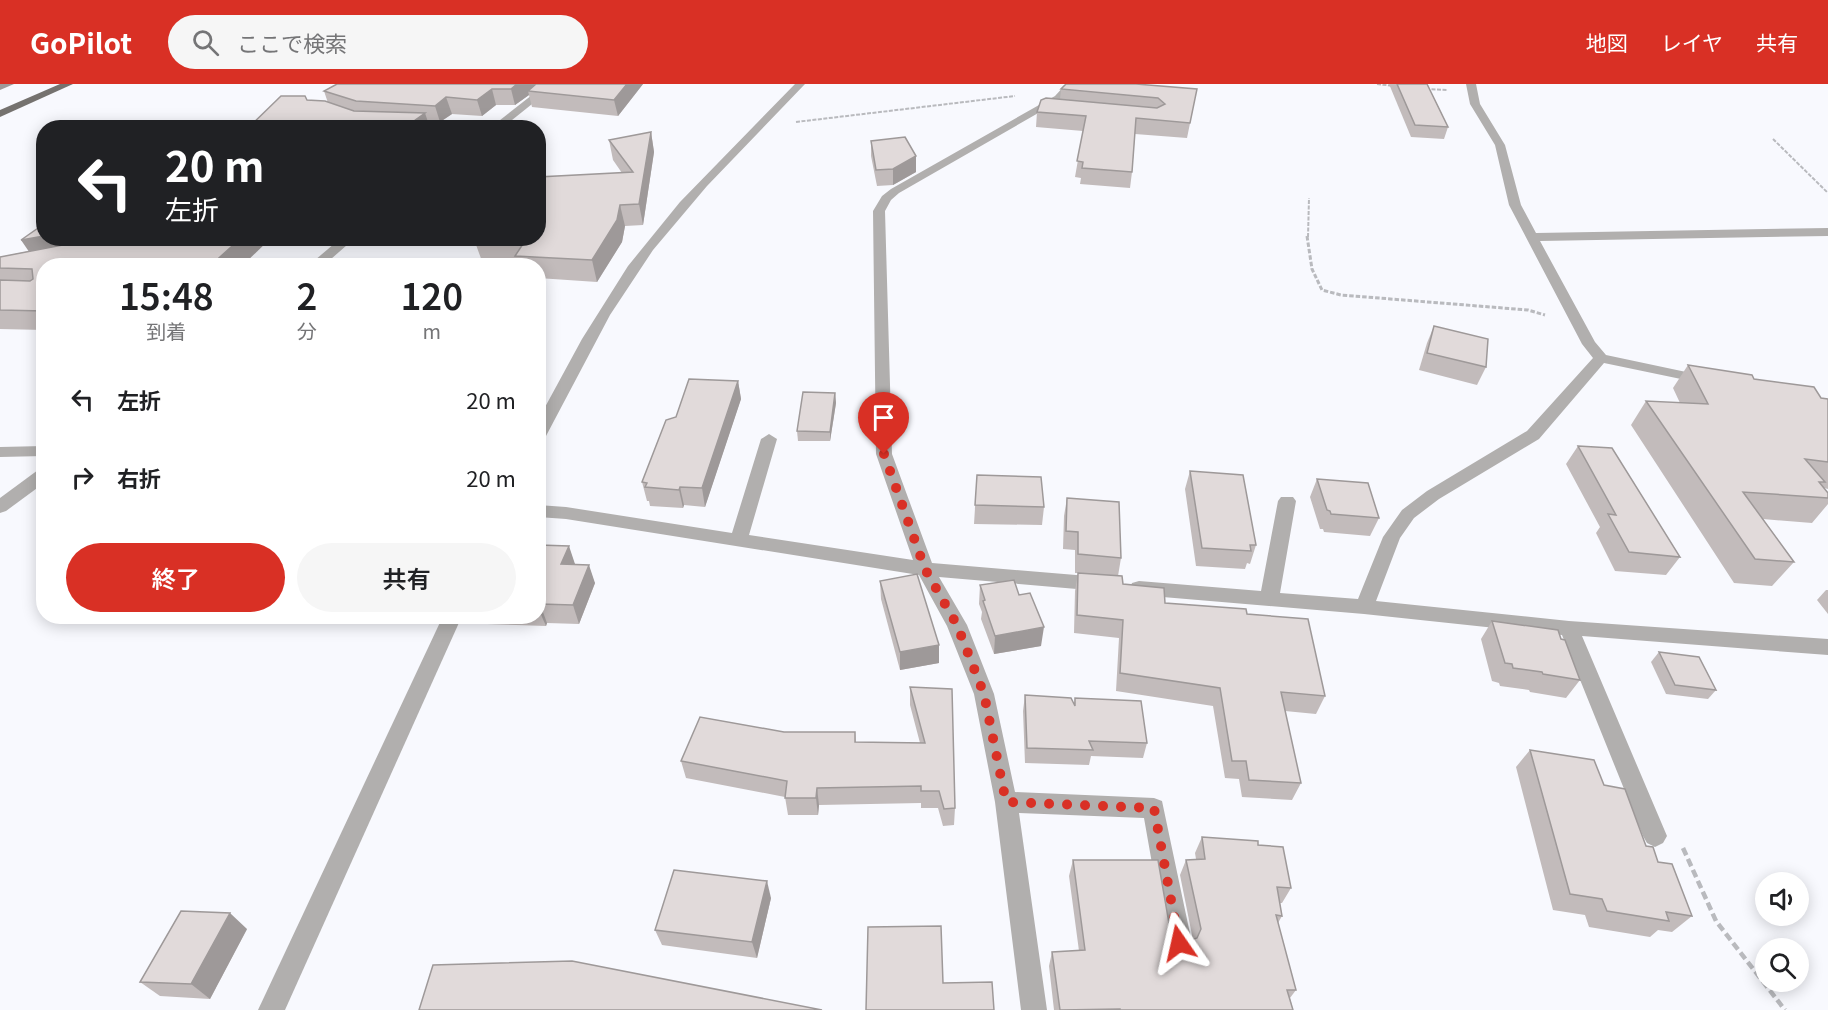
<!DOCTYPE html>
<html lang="ja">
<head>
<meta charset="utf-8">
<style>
  :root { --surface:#fff; --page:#f6f6f6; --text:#202124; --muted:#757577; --accent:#d93025 }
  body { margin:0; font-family:Georgia,"Noto Sans JP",serif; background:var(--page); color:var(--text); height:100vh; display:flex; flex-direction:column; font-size:22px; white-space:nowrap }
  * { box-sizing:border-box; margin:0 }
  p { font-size:20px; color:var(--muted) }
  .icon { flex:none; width:33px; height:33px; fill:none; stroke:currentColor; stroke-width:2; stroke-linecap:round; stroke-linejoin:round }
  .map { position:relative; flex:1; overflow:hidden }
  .side { position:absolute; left:36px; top:174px; width:510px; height:366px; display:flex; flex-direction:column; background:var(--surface); border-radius:24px; box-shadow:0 3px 15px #0003 }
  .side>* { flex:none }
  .guide { position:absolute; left:36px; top:36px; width:510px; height:126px; border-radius:24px; box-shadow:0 3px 15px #0003; background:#202124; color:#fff; overflow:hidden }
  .buttons { position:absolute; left:1755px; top:788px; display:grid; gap:12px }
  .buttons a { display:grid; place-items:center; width:54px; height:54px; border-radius:50%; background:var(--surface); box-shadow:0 3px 15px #0003; font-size:30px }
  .pin { position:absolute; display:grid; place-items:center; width:51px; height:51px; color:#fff; margin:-62px -26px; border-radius:50% 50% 50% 0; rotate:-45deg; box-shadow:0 0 6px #0007 }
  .pin .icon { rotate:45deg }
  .me { position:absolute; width:66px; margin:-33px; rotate:349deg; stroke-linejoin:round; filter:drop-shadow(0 0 4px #0008) }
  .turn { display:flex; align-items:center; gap:21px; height:126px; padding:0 30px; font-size:27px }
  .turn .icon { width:78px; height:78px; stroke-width:2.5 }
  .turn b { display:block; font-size:42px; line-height:51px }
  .eta { display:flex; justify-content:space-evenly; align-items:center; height:102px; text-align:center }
  .eta b { font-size:36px; font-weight:600; line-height:42px }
  .button { display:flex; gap:12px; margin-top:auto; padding:12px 30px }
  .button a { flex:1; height:69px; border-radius:36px; background:var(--accent); color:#fff; font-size:24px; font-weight:600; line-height:69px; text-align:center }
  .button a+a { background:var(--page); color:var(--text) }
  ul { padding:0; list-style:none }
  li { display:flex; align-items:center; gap:18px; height:78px; padding:0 30px }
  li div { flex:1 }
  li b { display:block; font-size:22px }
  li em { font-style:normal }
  header { display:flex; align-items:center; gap:36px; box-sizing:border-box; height:84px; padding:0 30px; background:var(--accent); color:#fff }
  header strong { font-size:28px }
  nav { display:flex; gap:33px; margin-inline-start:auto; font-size:21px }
  .search { width:420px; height:54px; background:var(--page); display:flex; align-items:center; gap:15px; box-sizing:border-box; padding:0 21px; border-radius:33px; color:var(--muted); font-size:22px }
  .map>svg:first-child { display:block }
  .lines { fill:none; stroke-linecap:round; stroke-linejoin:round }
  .path-far2 { stroke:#b9babe; stroke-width:2; stroke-dasharray:4 1.5; stroke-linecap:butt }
  .path-far1 { stroke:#b9babe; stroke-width:3; stroke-dasharray:4.5 2; stroke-linecap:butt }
  .path { stroke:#b9babe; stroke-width:4.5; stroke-dasharray:8 4; stroke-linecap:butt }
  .minor { fill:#b1afae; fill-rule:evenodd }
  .major { fill:#75726f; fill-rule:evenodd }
  .wall { fill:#c2bbbb }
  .shaded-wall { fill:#9e9999 }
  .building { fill:#e1dada; stroke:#9e9999; stroke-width:1.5 }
  .route { stroke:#d93025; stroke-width:10; stroke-dasharray:0 18 }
</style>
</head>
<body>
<header>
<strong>GoPilot</strong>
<div class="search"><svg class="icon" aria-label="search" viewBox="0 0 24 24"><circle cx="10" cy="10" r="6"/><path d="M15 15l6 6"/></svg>ここで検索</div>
<nav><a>地図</a><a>レイヤ</a><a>共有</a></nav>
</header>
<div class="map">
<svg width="1828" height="926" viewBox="0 0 1828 926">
  <rect width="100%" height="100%" fill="#f8f9fe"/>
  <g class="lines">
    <!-- path-far2 -->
    <g class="path-far2">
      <polyline points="1377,0 1394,2"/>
      <polyline points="1426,5 1448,6"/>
      <polyline points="796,38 1015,12"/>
      <polyline points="1773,55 1828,109"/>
      <polyline points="1308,153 1309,114"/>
    </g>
    <!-- path-far1 -->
    <polyline class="path-far1" points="1307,152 1312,185 1322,206 1341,211 1528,226 1545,231"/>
    <!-- path -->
    <polyline class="path" points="1683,764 1716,837 1785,926"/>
    <!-- minor -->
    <g class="minor">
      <polygon points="546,0 557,0 502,44 490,44"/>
      <polygon points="795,0 805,0 707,102 653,166 610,231 546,352 538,357 538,336 582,255 628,182 680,118"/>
      <polygon points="1066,0 1076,0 1061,16 899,109 891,116 885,127 892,370 932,479 1100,493 1107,495 1109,500 1107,505 1100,507 939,493 967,541 994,610 1015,708 1154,714 1162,717 1192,859 1188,868 1179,871 1170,868 1166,859 1144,734 1019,729 1047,926 1021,926 995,718 974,610 947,542 919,491 566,435 538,433 538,421 566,423 732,449 761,355 769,350 777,355 749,451 913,476 876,370 873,127 882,112 891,105 1055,12"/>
      <polygon points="1466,0 1476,0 1480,20 1505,61 1521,121 1536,149 1828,144 1828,152 1540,157 1595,258 1606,271 1705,292 1712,296 1705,300 1604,279 1539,355 1439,415 1414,434 1400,454 1376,517 1569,537 1828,555 1828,571 1582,552 1667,752 1663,759 1655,763 1647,759 1643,752 1562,551 1364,530 1139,511 1132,509 1130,504 1132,499 1139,497 1261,507 1278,417 1281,413 1293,413 1296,417 1280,509 1358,515 1383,453 1402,426 1427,407 1527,347 1593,274 1582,260 1509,121 1495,61 1470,20"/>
      <polygon points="405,38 449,41 454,44 401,43 400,41"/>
      <polygon points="341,154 355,154 323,182 308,182"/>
      <polygon points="44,362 44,372 0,373 0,363"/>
      <polygon points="44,385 44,399 6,427 0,429 0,414 38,386"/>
      <polygon points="443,532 462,532 285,926 258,926"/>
    </g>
    <!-- major -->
    <polygon class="major" points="60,0 73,0 0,33 0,26"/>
  </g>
  <!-- wall -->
  <g class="wall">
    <polygon points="337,0 643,0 618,32 532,23 529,11 515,21 496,21 482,32 452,30 440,38 428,38 430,44 248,44 307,16 328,19 324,7"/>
    <polygon points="1389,0 1427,0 1448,43 1444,55 1411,53"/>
    <polygon points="1061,5 1197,5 1187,54 1135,50 1132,88 1130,104 1080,100 1081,94 1075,93 1083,47 1036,43 1037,28 1060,15"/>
    <polygon points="651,48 654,68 643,141 625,142 622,158 597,198 538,194 538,182 483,180 475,158 622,89 613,76 609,56"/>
    <polygon points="871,57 916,72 916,88 893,101 877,102 871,72"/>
    <polygon points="44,154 270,154 270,155 44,182 44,246 0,245 0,173 29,167"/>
    <polygon points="1434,242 1486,283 1477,301 1419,286 1427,259"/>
    <polygon points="1688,281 1754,295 1821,314 1828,315 1828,405 1824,404 1828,409 1828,420 1812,439 1763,435 1794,478 1772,502 1734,499 1631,341 1646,317 1680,319 1673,304"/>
    <polygon points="738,297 741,315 705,423 684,421 683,424 650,422 649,417 647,417 642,398 676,333"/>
    <polygon points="835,309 836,319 830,357 798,357 797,347"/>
    <polygon points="1578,362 1680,473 1666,491 1615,487 1596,449 1600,443 1566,380"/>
    <polygon points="1190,387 1256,461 1250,480 1247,479 1245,485 1196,482 1185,405"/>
    <polygon points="977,391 1044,423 1042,441 974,440"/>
    <polygon points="1317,395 1379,434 1370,452 1324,448 1323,445 1320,445 1310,413"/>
    <polygon points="1067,414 1121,474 1118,492 1123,500 1165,519 1247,530 1325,612 1316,630 1285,627 1301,699 1292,716 1242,713 1239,695 1225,694 1213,622 1116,607 1119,554 1074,549 1075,507 1078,489 1075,489 1075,466 1063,465 1064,432"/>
    <polygon points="538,461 575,480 595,499 579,540 547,539 546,542 487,540 484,532 538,532"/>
    <polygon points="880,497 939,561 939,579 900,586 881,515"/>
    <polygon points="980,501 1041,562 994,570 981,535 982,528 979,520"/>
    <polygon points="1826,506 1828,506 1828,530 1817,516"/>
    <polygon points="1492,537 1561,555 1580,596 1566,614 1530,608 1529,606 1500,602 1499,599 1492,597 1481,555"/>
    <polygon points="1659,568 1716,606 1708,615 1666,610 1651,578"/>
    <polygon points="910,603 955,724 954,741 943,742 938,724 921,724 921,719 819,721 818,731 788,731 785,713 686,694 681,677 784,648 855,648 856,658 920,659 910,621"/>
    <polygon points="1025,611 1074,620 1075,614 1147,659 1143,674 1091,672 1089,681 1025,679 1023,627"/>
    <polygon points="1530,666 1604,701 1658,778 1692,832 1672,848 1658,846 1650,853 1589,843 1585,831 1553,826 1516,683"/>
    <polygon points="1202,753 1258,761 1291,804 1282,819 1280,819 1282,832 1278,839 1296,906 1290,914 1293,926 1054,926 1049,882 1052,868 1079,867 1069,792 1073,776 1170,845 1176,855 1186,858 1193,856 1180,791 1186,776 1196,775 1195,769"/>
    <polygon points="771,814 757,874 662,861 655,846"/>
    <polygon points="247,845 210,915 160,912 140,898"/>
  </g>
  <!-- shaded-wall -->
  <g class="shaded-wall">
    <polygon points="0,0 14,0 0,6"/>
    <polygon points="517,0 542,0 528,7 529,11 515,21 511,5"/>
    <polygon points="627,0 643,0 618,32 614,16"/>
    <polygon points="492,5 496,21 482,32 477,16"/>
    <polygon points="446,13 452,30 440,38 435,22"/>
    <polygon points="425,29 430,44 404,44"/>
    <polygon points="651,48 654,68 643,141 639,120"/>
    <polygon points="916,72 916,88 893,101 893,85"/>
    <polygon points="620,121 625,142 622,158 597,198 592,176"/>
    <polygon points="44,152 44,154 143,154 34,175 21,156"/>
    <polygon points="241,154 270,154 270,155 242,182 210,182"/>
    <polygon points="738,297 741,315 705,423 702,404"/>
    <polygon points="835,309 836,319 830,357 830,348"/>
    <polygon points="680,403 684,421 683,424 679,406"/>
    <polygon points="569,462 575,480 561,480"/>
    <polygon points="589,481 595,499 579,540 573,521"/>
    <polygon points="540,520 547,539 546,542 538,524"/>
    <polygon points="1044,543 1041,562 994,570 995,552"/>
    <polygon points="939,561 939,579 900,586 900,568"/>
    <polygon points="817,704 819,721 818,731 816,714"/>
    <polygon points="767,797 771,814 757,874 752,858"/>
    <polygon points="230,829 247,845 210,915 191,900"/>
  </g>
  <!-- building -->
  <g class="building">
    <polygon points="337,0 517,0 511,5 492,5 477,16 446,13 435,22 356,17 324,7"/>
    <polygon points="536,0 627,0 614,16 528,7"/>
    <polygon points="1066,0 1136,0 1197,5 1190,39 1136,34 1132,88 1082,84 1083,78 1077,77 1086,32 1037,28 1041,16 1046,14 1157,24 1165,20 1158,14 1061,5"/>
    <polygon points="1397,0 1427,0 1448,43 1415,41"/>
    <polygon points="281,12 305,12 307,16 325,17 354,27 425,29 404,44 248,44"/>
    <polygon points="651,48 639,120 620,121 617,136 592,176 515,172 523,160 475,158 478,154 538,154 538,93 633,88 609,56"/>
    <polygon points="905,53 916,72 893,85 876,86 871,57"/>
    <polygon points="44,140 44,152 21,156"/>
    <polygon points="99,154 241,154 210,182 44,182 44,227 0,226 0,196 30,197 33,195 32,185 0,184 0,173"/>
    <polygon points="1434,242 1488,255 1486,283 1427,269"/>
    <polygon points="1688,281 1752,291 1754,295 1814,303 1821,314 1828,315 1828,378 1805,375 1825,398 1819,398 1828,409 1828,414 1743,408 1794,478 1755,475 1646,317 1708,320"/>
    <polygon points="689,295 738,297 702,404 680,403 679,406 645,403 647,399 642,398 666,336 676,333"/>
    <polygon points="803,308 835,309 830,348 797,347"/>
    <polygon points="1578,362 1612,364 1680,473 1629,468 1608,430 1616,431"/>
    <polygon points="1190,387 1243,391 1256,461 1250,461 1251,467 1202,464"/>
    <polygon points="977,391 1041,393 1044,423 975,421"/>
    <polygon points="1317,395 1368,399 1379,434 1331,430 1330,427 1327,426"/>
    <polygon points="1067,414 1119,418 1121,474 1078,470 1078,448 1066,447"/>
    <polygon points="538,461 569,462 561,480 589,481 573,521 540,520 538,523"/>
    <polygon points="1078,489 1122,492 1123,500 1164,504 1165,519 1246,525 1247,530 1308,535 1325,612 1281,608 1301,699 1249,696 1246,677 1232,677 1220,604 1120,589 1123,536 1077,531"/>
    <polygon points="917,490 939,561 900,568 880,497"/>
    <polygon points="1014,496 1019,511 1030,509 1044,543 995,552 983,517 985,516 980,501"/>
    <polygon points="1492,537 1558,546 1561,555 1565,556 1580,596 1543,590 1542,588 1513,584 1512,580 1505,579"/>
    <polygon points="1659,568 1699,573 1716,606 1675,601"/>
    <polygon points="910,603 952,605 955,724 944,725 939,707 921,707 921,702 817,704 816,714 785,714 787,697 681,677 700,633 784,648 855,648 855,658 925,659"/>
    <polygon points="1025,611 1071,614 1075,622 1075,614 1141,617 1147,659 1089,657 1093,666 1027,664"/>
    <polygon points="1530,666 1594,676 1604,701 1625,705 1646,762 1653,763 1658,778 1672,780 1692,832 1666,828 1669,837 1607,827 1602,815 1570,810"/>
    <polygon points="1202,753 1258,757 1258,761 1283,763 1291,804 1277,803 1282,832 1276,831 1296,906 1287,906 1293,926 1120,926 1120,925 1060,926 1052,868 1085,866 1073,776 1158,776 1170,845 1176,855 1186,858 1197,854 1201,845 1186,776 1205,775"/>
    <polygon points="674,786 767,797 752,858 655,846"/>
    <polygon points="181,827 230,829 191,900 140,898"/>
    <polygon points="941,842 943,899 992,898 994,926 866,926 868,843"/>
    <polygon points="572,877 822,926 419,926 433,881"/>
  </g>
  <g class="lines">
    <!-- route -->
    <polyline class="route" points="884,370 925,485 957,541 984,610 1006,718 1154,724 1179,859"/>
  </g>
</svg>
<div class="buttons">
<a><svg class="icon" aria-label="sound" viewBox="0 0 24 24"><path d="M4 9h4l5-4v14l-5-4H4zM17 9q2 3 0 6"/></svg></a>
<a><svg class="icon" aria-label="search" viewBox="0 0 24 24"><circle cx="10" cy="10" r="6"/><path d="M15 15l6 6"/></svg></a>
</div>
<div class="pin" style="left:884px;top:370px;background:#d93025"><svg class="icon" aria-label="arrive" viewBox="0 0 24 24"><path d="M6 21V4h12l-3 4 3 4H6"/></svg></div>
<svg class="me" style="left:1179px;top:859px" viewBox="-20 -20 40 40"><path d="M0-17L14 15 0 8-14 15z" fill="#d93025" stroke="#fff" stroke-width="4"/></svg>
<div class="guide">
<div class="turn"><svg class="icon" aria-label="left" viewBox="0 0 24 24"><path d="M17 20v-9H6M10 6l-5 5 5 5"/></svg><div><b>20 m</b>左折</div></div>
</div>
<section class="side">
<div class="eta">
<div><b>15:48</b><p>到着</p></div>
<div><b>2</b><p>分</p></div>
<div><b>120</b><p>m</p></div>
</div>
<ul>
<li><svg class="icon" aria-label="left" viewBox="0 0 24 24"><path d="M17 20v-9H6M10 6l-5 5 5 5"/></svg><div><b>左折</b></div><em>20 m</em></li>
<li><svg class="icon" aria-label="right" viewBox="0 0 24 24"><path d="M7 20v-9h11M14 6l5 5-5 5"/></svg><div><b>右折</b></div><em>20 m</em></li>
</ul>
<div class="button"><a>終了</a><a>共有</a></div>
</section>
</div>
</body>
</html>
